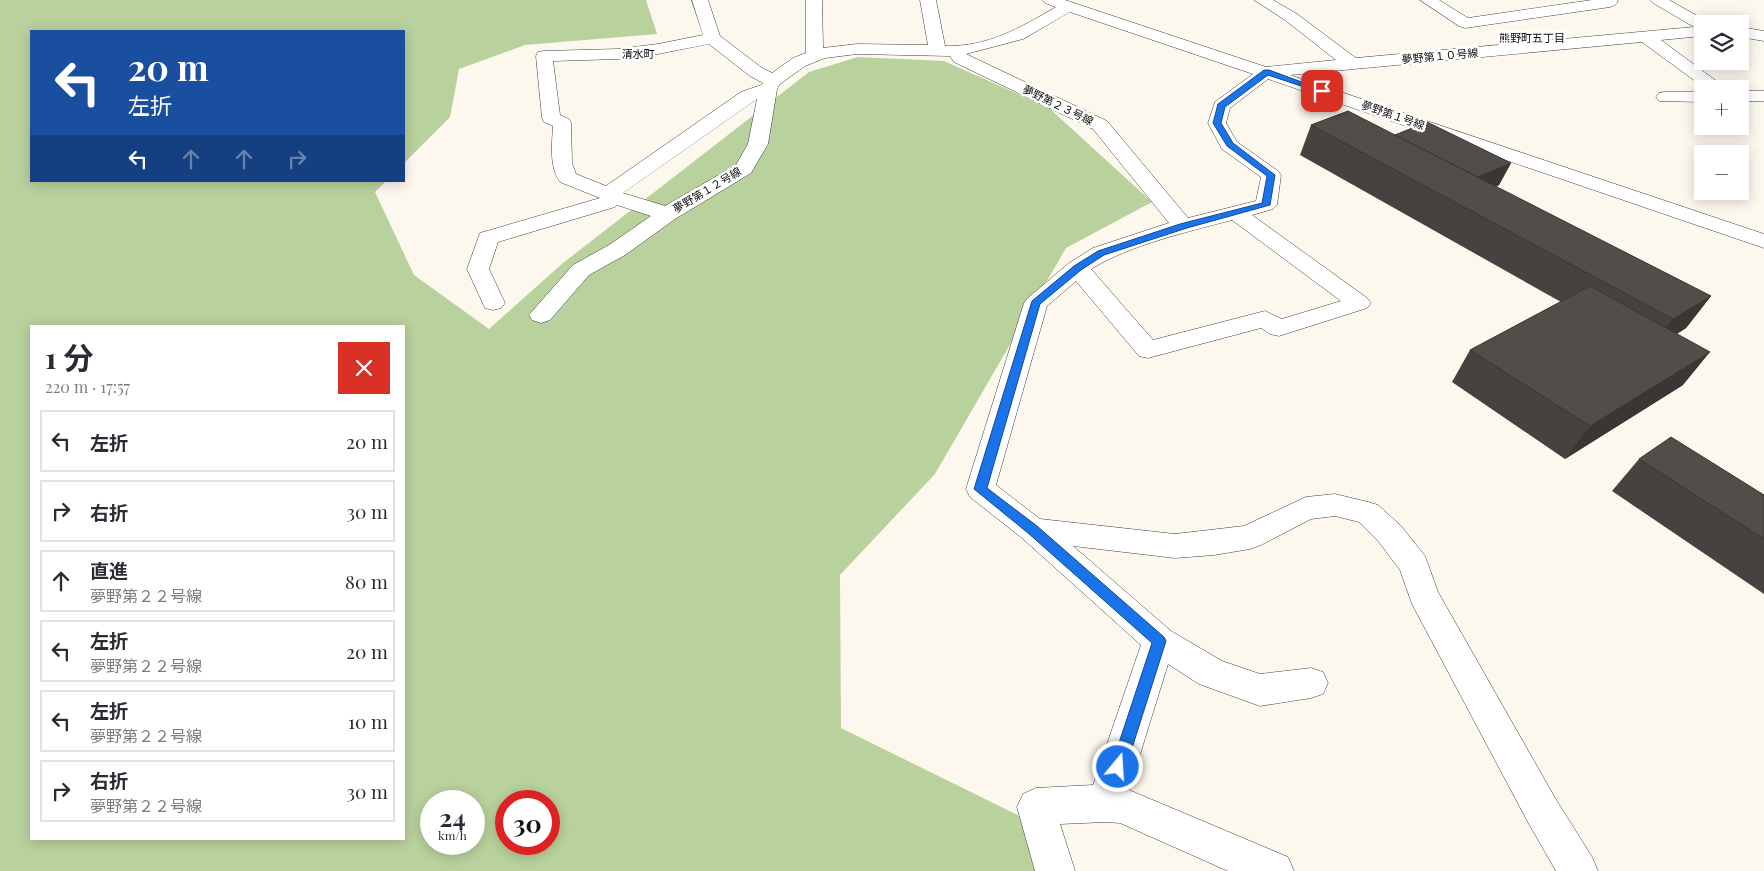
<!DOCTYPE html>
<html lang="ja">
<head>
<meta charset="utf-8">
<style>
  :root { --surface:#fff; --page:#f2f2f3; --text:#2b2b33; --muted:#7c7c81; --line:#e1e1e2 }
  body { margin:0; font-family:"Playfair Display","Noto Sans JP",serif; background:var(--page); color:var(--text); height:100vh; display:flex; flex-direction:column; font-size:19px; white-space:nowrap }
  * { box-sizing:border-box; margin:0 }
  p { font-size:16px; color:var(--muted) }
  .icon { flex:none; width:28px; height:28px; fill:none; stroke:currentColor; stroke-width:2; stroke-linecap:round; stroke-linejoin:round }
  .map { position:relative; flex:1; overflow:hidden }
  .side { position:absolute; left:30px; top:325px; width:375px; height:515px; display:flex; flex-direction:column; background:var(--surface); border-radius:0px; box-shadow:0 2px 12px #0003 }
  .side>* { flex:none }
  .top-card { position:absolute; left:30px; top:30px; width:375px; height:152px; border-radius:0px; box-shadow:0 2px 12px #0003; background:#1a4fa0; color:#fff; overflow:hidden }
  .fabs { position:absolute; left:1694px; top:15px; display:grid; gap:10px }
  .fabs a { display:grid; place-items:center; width:55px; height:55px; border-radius:0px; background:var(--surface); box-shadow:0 2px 12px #0003; font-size:25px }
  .speed { position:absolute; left:420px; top:790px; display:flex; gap:10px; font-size:25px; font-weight:700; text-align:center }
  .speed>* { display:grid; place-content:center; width:65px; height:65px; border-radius:50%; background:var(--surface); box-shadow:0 2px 12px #0003; line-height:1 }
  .speed small { font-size:12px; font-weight:400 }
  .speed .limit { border:8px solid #d22; background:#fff; color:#111 }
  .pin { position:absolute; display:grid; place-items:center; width:42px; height:42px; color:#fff; margin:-21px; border-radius:10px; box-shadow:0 2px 8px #0006 }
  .me { position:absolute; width:55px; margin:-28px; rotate:18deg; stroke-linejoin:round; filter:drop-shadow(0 0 4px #0008) }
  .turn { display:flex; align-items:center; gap:18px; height:105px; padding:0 15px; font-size:22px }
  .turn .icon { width:65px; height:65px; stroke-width:2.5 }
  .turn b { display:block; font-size:35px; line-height:42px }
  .lanes { display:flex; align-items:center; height:48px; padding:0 15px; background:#0003; justify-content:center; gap:25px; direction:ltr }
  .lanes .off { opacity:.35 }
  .round { display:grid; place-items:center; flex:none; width:52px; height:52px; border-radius:0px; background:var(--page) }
  .summary { display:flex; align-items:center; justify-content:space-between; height:85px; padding:0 15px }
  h1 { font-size:30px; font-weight:700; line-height:38px }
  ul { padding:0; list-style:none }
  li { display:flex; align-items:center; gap:15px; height:62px; margin:0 10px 8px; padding:0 5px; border:2px solid var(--line); border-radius:0px }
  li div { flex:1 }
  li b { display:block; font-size:19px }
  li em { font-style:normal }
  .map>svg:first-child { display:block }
  .forest { fill:#b9d19d; fill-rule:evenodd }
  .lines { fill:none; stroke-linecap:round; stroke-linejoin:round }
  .minor-casing { stroke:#3f3f3f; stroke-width:1 }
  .minor { fill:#fff; fill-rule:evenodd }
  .wall { fill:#474240 }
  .shaded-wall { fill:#3a3634 }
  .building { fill:#534d4a; stroke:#3a3634 }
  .route { fill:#1a73e8; stroke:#114b97 }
  .labels { text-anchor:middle; stroke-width:5; stroke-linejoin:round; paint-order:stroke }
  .far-neighbourhood-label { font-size:11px; fill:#0c0c0c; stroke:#fff }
  .far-street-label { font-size:11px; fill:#0c0c0c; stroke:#fff }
</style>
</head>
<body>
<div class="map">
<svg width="1764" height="871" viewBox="0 0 1764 871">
  <rect width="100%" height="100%" fill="#fdf8ee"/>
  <!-- forest -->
  <path class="forest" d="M0,0H646L657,34L525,45L459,69L450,117L404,163V31H31V181H386L375,192L414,275L489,329L563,263L809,72L858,57L944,61L1049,108L1152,202L1066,248L935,474L840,575L841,728L1060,836L1043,871H0ZM31,326H404V839H31ZM431,801H474V844H431ZM506,801H549V844H506Z"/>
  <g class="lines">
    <defs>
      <g id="minor">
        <path d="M692,0H708L720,36L762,68L772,73L793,58L806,53V0H822L823,48L857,44L928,45L920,0H936L945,46C988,47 1020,28 1056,7L1045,3L1042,0H1065L1266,67L1336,60L1285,20L1254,0H1273L1297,14L1356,58L1694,27L1653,3L1650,0H1669L1708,22L1709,24H1702V36L1661,40L1727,89H1706L1642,42L1290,75L1764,234V248L1268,79L1230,108L1226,123L1237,142L1278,171L1281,175L1277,205L1273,209L1252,215L1367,298L1371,303L1367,308L1279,336L1270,334L1261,328L1148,358L1139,356L1076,281L1047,306L996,485L1040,519L1175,534L1244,526L1306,497L1335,494L1368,502L1378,505L1401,526L1425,556L1438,592L1555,798L1592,857L1598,871H1556L1529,824L1412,604L1400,570L1379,542L1359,522L1335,516L1311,519L1261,545L1250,549L1214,555L1175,558L1073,546L1171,631L1222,661L1260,674L1311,668L1323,672L1328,683L1323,694L1311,698L1260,706L1199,684L1168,664L1129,790L1288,857L1294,871H1228L1120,823L1106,822L1060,824L1075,871H1035L1017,807L1023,794L1036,788L1093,785L1141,645L1022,538L970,497L966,489L1024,303L1028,298L1069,263L1093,248L1169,223L1093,129L954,62L950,56L857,54L825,58L805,66L780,84L777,89L768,144L751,173L675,219L625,255L589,275L550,320L541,323L532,320L529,315L573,265L609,245L651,216L617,205L615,207L498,242L489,269L505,303L501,308L493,310L485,308L467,269L480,233L600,198L560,182C549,166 552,144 553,126L544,122L542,118L536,56L538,52L544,51L618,49L658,44L703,35ZM1070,12L1253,74L1215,102L1208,123L1222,149L1261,177L1256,201L1188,218L1107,121L966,54L1023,39ZM709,44L750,76L763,83L761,85L741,92L606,186L576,174L572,163L571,123L569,119L560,115L553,61L618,59L658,54ZM757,99L748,144L736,165L665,206L623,193ZM1232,220L1341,301L1282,319L1265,311L1153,340L1091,269C1130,245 1187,232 1232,220Z"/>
        <polygon points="1420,0 1439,0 1468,18 1592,0 1617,0 1618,2 1615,5 1610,7 1465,28 1459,26"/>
        <polygon points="1740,27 1764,31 1764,41 1740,37"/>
        <rect x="1740" y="91" width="24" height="10"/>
        <polygon points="1665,92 1702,92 1702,102 1659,101 1656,97 1659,93"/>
      </g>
    </defs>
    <!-- minor casing -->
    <use href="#minor" class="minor-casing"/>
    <!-- minor -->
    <use href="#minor" class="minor"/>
  </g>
  <!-- wall -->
  <g class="wall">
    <polygon points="1311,125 1395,135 1511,163 1499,185 1496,187 1711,296 1686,328 1677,334 1683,385 1565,459 1452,382 1470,350 1561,302 1300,155"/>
    <polygon points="1639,459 1764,495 1764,594 1612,491"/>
  </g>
  <!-- shaded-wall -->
  <g class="shaded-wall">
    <polygon points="1511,163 1499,185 1466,200 1477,178"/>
    <polygon points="1711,296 1686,328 1648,351 1673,319"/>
    <polygon points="1710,352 1683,385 1565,459 1590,426"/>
  </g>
  <!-- building -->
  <g class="building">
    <polygon points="1348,111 1711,296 1673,319 1311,125"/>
    <polygon points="1427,122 1511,163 1478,177 1395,135"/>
    <polygon points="1590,286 1710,352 1590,426 1470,350"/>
    <polygon points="1671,437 1764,495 1764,539 1639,459"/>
  </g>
  <!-- route -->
  <polygon class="route" points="1264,70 1269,70 1326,91 1319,92 1268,75 1225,107 1221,123 1233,143 1275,175 1270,205 1187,228 1104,255 1081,270 1040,304 987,488 1037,526 1164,637 1166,641 1126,767 1123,772 1118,775 1113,772 1111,767 1152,643 1028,533 974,489 1032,301 1074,266 1098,251 1180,224 1262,203 1267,176 1227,146 1213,123 1218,104"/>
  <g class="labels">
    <!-- far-neighbourhood labels -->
    <g class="far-neighbourhood-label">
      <text x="1532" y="42">熊野町五丁目</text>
      <text x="638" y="58">清水町</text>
    </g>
    <!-- far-street labels -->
    <g class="far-street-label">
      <text transform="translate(1440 56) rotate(-5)" y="4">夢野第１０号線</text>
      <text transform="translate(1058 105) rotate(26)" y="4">夢野第２３号線</text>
      <text transform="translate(1393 115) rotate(19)" y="4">夢野第１号線</text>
      <text transform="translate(707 190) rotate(-31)" y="4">夢野第１２号線</text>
    </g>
  </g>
</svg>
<div class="fabs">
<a><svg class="icon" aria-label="layers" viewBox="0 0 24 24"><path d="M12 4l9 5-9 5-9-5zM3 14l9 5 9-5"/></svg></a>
<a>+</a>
<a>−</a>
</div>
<div class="speed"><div>24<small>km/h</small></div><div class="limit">30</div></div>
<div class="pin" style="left:1322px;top:91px;background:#d93025"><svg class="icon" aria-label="arrive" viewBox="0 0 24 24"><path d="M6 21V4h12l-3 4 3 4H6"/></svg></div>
<svg class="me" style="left:1118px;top:767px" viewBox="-20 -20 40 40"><circle r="17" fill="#1a73e8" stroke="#fff" stroke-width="3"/><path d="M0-11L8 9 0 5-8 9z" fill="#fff"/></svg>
<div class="top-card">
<div class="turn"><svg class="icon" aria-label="left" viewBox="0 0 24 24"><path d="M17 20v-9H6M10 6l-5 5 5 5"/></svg><div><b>20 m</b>左折</div></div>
<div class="lanes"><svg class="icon" aria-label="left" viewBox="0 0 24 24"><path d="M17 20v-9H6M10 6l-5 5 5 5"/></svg><svg class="icon off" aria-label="ahead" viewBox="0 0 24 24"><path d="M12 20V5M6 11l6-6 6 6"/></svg><svg class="icon off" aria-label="ahead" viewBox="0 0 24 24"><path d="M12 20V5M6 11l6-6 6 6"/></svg><svg class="icon off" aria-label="right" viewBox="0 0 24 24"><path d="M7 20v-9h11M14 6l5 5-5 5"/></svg></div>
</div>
<section class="side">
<div class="summary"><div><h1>1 分</h1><p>220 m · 17:57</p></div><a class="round" style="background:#d93025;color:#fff"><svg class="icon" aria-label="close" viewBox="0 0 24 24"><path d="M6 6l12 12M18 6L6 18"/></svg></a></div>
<ul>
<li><svg class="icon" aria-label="left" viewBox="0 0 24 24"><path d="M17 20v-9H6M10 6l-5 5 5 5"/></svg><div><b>左折</b></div><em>20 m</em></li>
<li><svg class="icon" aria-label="right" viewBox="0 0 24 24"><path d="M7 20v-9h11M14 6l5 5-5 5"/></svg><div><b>右折</b></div><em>30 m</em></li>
<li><svg class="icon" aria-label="ahead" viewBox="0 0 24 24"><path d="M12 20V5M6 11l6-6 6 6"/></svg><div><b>直進</b><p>夢野第２２号線</p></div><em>80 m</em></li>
<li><svg class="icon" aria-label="left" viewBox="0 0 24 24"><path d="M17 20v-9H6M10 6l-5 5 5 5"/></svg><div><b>左折</b><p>夢野第２２号線</p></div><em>20 m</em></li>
<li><svg class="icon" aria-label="left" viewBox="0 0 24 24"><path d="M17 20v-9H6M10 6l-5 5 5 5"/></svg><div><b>左折</b><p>夢野第２２号線</p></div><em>10 m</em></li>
<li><svg class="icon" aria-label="right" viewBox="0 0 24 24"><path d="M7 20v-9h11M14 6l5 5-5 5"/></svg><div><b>右折</b><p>夢野第２２号線</p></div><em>30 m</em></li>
</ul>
</section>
</div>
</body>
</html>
